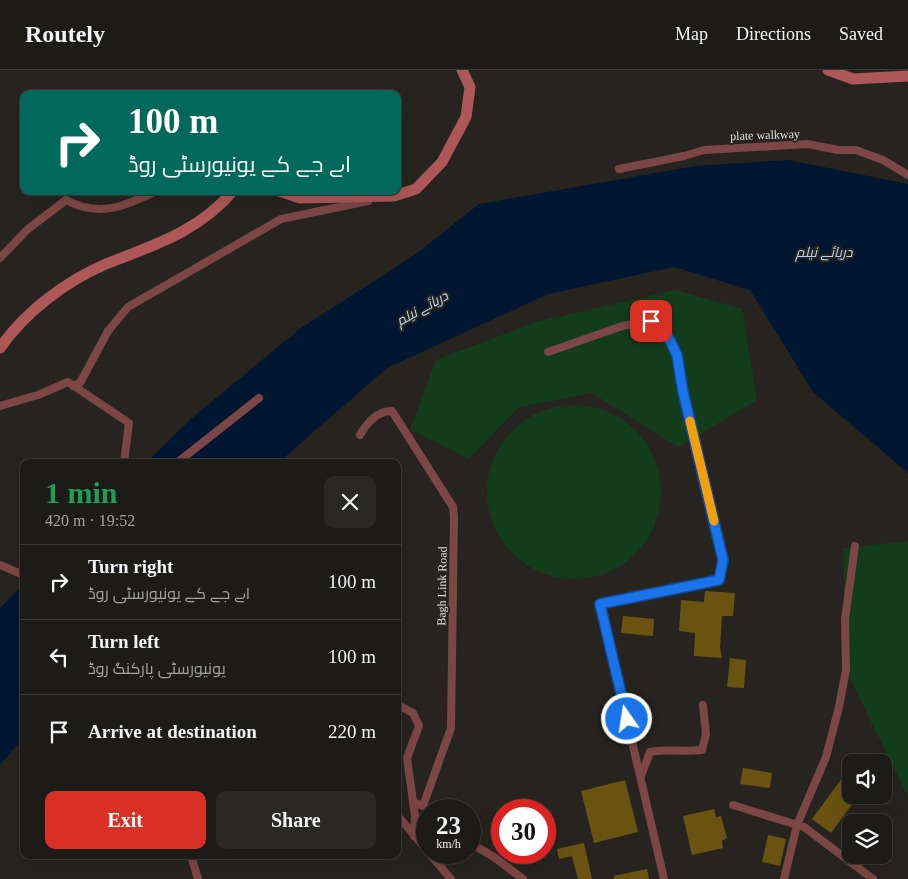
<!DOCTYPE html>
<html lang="en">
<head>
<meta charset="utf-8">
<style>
  :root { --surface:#1d1b17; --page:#2a2824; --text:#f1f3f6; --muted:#a0a1a1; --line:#3b3936; --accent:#d93025 }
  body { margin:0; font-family:"Times New Roman",Cairo,serif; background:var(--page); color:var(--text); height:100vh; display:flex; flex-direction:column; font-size:19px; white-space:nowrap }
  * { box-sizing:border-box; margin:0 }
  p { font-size:16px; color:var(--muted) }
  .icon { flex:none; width:28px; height:28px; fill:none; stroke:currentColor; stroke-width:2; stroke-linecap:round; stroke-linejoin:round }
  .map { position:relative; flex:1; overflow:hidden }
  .side { position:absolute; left:20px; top:389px; width:381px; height:400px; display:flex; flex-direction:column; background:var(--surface); border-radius:10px; box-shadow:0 5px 20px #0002,0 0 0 1px var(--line) }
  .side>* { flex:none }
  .top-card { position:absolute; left:20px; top:20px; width:381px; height:105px; border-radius:10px; box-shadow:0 5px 20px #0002,0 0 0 1px var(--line); background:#00695c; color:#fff; overflow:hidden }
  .controls { position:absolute; left:842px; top:684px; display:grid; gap:10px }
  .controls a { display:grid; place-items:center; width:50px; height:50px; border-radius:10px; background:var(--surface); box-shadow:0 5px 20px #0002,0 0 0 1px var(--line); font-size:25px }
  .speed { position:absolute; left:416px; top:729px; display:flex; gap:10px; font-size:25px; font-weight:700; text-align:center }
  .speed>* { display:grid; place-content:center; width:65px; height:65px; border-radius:50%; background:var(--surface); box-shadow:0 5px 20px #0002,0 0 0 1px var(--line); line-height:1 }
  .speed small { font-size:12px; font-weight:400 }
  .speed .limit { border:8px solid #d22; background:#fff; color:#111 }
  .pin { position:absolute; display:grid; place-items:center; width:42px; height:42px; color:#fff; margin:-21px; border-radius:10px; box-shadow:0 2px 8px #0006 }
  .me { position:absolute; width:55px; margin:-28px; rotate:347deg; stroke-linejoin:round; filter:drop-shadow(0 0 4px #0008) }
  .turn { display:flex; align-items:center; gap:18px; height:105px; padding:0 25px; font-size:22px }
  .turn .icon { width:65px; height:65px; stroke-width:2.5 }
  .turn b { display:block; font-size:35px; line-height:42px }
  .round { display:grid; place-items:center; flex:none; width:52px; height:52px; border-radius:10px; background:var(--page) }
  .head { display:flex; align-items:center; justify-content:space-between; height:85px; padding:0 25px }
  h1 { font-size:30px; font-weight:800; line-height:38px; color:#1e9e55 }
  .primary-button { display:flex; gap:10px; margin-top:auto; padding:10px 25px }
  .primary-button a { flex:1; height:58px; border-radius:10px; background:var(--accent); color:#fff; font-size:20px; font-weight:800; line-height:58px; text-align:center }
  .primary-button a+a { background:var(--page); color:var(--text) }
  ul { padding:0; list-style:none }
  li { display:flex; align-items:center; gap:15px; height:75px; padding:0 25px; border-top:1px solid var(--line) }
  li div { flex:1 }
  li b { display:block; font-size:19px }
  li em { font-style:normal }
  header { display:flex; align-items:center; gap:30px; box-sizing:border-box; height:70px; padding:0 25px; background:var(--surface); border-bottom:1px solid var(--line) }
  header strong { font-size:24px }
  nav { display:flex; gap:28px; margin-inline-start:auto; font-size:18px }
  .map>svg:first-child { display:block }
  .green { fill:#133d1a }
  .water { fill:#001631 }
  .building { fill:#6a5311 }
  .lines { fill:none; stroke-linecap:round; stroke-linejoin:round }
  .street { stroke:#7d4646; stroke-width:8 }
  .secondary { stroke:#ad5758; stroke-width:11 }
  .route-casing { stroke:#114b97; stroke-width:12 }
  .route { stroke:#1a73e8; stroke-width:9 }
  .slow { stroke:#f59e0b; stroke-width:9 }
  .labels { text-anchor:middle; stroke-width:4; stroke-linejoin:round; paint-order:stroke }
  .street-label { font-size:12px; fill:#e2e0dc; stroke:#27241f }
  .water-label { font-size:14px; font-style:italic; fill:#b6d3f3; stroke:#27241f }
</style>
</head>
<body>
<header>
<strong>Routely</strong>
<nav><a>Map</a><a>Directions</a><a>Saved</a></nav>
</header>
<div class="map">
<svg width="908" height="809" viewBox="0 0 908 809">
  <rect width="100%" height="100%" fill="#27241f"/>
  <!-- green -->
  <g class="green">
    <polygon points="675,220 742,239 757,330 678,377 592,323 519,337 469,388 410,360 436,290 536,252"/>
    <circle cx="574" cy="422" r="87"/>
    <polygon points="908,471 908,727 846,600 843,478"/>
  </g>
  <!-- water -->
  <g class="water">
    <polygon points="788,90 908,114 908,403 813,322 750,220 674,197 548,224 387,298 279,392 147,392 192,348 301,258 416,184 479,134 695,96"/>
    <polygon points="24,514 24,667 0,695 0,538"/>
  </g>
  <!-- building -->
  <g class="building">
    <polygon points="705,521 735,523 733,546 722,546 720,578 722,588 694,586 695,563 679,561 681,530 704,532"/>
    <polygon points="623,546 654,549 653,566 621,563"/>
    <polygon points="730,588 746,590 744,618 727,617"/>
    <polygon points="851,696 851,725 859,725 831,763 812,749"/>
    <polygon points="743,698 772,703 770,718 740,714"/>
    <polygon points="625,710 638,762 594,773 581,721"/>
    <polygon points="714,739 716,747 721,746 727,768 722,771 723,778 692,785 683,746"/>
    <polygon points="768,765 786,769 780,796 762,792"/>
    <polygon points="584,773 592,809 578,809 572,786 559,789 557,779"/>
    <polygon points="647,799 649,809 614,809 614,806"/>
  </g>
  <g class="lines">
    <!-- street -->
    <g class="street">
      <polyline points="619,99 684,86 704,80 808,74 838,80 856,80 883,90 908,105"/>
      <path d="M0,188L28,159L66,130C100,148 124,136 157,121"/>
      <polyline points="548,282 622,256 651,251 663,257 677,285 683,322 723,490 719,510 600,534 664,809"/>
      <polyline points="73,316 80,313 108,261 128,237 281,149 368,131"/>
      <polyline points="0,336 38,325 68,312 129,353 124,392"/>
      <path d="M360,365C366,354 378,340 392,341L453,437L454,446L451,658L423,736L413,732"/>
      <polyline points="178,392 259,328"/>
      <polyline points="0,495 21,504 24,502"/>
      <polyline points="398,635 413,643 419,656 407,688 415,746 414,766"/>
      <path d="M641,706L650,682C668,679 684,682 702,680L706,664L703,635"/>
      <polyline points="733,735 804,757 873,809"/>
      <polyline points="398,746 428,782"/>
      <polyline points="470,773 494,787 523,809"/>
      <polyline points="428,782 451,809"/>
      <polyline points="191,785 198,809"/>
      <polyline points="784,809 797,755 826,687 839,637 846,600 845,549 855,476"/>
    </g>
    <!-- secondary -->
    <g class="secondary">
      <polyline points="828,0 853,9 908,6"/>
      <polyline points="279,121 300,128 394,126 416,119 442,92 466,47 470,17 462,0"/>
      <path d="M0,278C25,242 66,211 106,194C154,175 198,162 233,121"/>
    </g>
  </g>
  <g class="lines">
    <defs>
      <polyline id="route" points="627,649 600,534 719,510 723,490 683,322 677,285 663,256 651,251"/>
    </defs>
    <!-- route casing -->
    <use href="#route" class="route-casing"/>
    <!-- route -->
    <use href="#route" class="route"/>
    <!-- slow -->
    <polyline class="slow" points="690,351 714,451"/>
  </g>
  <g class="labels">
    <!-- street labels -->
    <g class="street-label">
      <text transform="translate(765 65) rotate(-2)" y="4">plate walkway</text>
      <text transform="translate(442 516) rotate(-89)" y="4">Bagh Link Road</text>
    </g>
    <!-- water labels -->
    <g class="water-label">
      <text x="824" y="187">دریائے نیلم</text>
      <text transform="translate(422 238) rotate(-29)" y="5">دریائے نیلم</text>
    </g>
  </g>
</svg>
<div class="controls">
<a><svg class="icon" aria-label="sound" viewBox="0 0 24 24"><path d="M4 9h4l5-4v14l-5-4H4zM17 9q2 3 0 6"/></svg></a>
<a><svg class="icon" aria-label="layers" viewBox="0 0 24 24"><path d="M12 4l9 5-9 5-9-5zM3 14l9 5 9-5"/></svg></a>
</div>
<div class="speed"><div>23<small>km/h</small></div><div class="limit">30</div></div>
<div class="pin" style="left:651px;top:251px;background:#d93025"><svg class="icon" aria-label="arrive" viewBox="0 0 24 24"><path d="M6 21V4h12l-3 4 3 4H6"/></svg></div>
<svg class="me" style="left:627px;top:649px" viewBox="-20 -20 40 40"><circle r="17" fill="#1a73e8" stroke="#fff" stroke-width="3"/><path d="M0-11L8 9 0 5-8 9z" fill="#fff"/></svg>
<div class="top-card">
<div class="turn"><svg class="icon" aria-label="right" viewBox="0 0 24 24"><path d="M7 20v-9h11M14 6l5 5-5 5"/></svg><div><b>100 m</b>اے جے کے یونیورسٹی روڈ</div></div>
</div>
<section class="side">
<div class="head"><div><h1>1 min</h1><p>420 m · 19:52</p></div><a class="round"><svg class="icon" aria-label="close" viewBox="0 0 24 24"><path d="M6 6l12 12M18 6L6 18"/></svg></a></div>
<ul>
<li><svg class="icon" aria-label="right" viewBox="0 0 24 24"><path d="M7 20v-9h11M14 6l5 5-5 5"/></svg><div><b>Turn right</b><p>اے جے کے یونیورسٹی روڈ</p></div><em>100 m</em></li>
<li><svg class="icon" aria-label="left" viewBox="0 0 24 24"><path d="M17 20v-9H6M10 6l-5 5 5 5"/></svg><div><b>Turn left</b><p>یونیورسٹی پارکنگ روڈ</p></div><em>100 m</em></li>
<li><svg class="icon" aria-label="arrive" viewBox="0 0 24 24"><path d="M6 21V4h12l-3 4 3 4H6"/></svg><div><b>Arrive at destination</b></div><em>220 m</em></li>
</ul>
<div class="primary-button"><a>Exit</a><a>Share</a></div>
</section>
</div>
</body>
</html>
